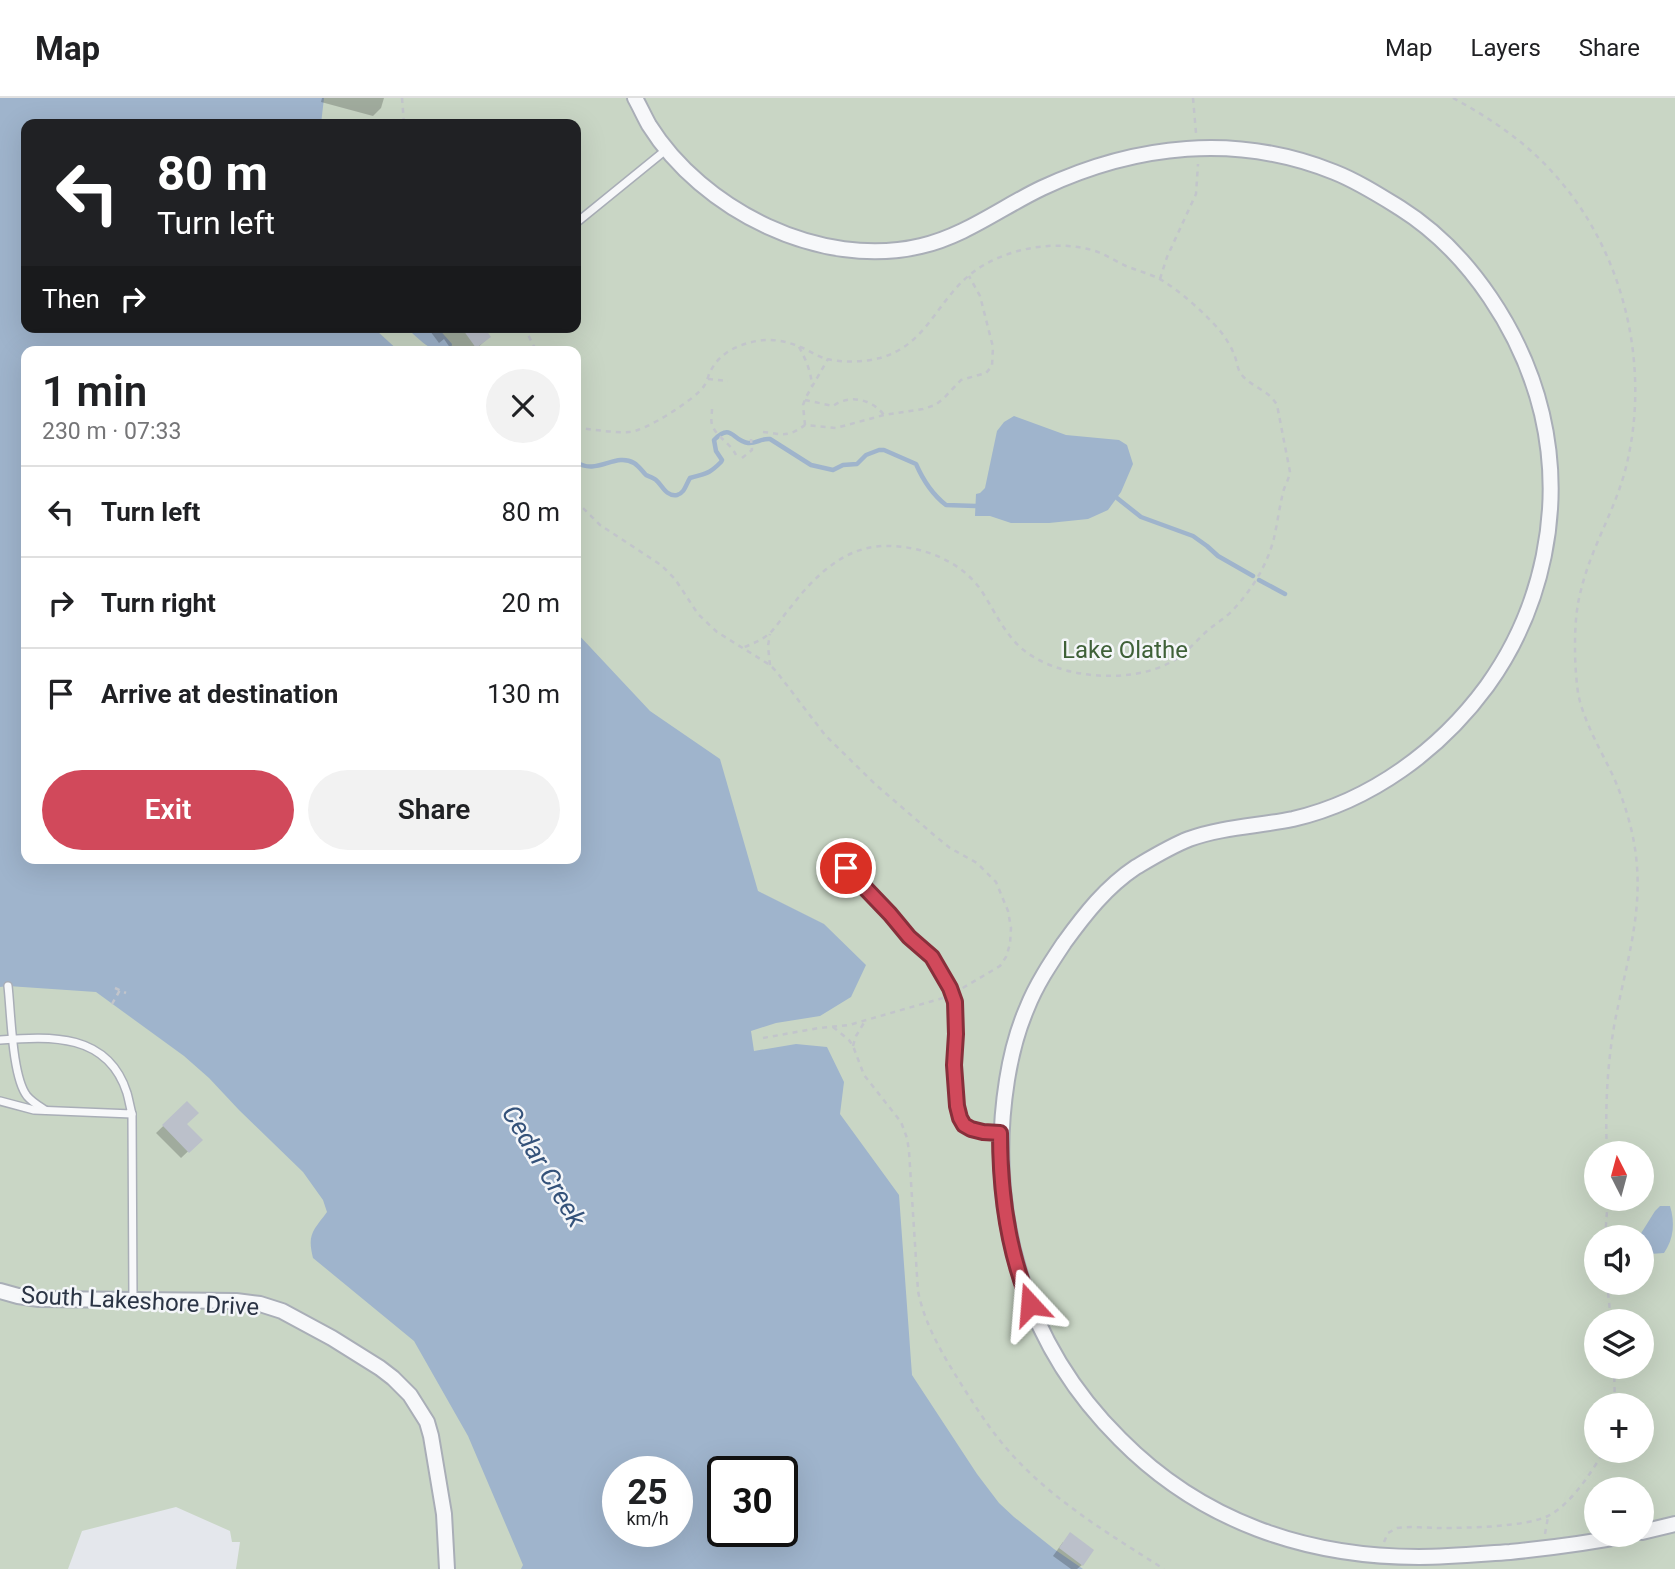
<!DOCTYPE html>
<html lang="en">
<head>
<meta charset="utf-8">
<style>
  :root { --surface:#fff; --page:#f2f2f2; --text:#202124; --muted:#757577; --line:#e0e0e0; --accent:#d1495b }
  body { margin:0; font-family:Roboto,sans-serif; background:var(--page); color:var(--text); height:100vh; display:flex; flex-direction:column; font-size:26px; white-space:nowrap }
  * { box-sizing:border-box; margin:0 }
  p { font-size:23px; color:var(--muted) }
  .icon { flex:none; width:38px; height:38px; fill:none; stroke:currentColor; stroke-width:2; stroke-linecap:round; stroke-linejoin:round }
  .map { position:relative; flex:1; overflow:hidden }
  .panel { position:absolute; left:21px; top:248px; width:560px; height:518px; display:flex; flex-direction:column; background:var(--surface); border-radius:14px; box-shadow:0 7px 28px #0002 }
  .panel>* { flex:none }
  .top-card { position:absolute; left:21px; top:21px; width:560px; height:214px; border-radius:14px; box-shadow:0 7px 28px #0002; background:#202124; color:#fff; overflow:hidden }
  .needle { width:46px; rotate:354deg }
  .buttons { position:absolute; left:1584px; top:1043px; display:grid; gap:14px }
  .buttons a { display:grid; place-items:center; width:70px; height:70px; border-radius:50%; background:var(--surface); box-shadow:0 7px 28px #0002; font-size:35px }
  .speed { position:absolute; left:602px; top:1358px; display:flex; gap:14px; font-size:35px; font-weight:700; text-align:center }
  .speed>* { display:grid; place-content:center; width:91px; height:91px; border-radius:50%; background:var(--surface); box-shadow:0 7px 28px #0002; line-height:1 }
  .speed small { font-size:18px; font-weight:400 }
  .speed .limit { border:4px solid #111; border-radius:10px; background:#fff; color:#111 }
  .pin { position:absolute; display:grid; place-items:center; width:60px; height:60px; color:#fff; margin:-30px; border:4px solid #fff; border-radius:50%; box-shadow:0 2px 7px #0007 }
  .me { position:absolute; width:77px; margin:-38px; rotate:341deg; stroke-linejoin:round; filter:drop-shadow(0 0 5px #0008) }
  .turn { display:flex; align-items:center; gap:24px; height:147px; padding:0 21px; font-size:32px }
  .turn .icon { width:91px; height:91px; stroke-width:2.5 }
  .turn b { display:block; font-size:49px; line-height:60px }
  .then { display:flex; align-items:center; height:66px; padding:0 21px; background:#0003; gap:14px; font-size:26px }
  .round { display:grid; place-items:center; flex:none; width:74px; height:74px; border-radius:37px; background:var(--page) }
  .overview { display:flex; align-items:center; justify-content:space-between; height:119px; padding:0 21px }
  h1 { font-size:42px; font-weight:600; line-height:52px }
  .cta { display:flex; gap:14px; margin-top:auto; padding:14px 21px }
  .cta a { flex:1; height:80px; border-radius:42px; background:var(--accent); color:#fff; font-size:28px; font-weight:600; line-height:80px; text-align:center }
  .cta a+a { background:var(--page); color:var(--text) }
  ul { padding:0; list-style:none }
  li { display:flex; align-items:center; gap:21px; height:91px; padding:0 21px; border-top:2px solid var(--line) }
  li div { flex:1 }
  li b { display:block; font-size:26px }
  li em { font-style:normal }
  header { display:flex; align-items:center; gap:42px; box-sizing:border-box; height:98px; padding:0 35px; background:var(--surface); border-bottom:2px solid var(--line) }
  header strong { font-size:33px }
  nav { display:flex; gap:38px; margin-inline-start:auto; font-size:24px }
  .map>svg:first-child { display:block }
  .green { fill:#c9d6c5; fill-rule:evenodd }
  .water { fill:#9fb4cc; fill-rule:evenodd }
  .shadow { fill:#0003 }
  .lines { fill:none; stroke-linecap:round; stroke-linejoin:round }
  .stream { stroke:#9fb4cc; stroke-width:4.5 }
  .building { fill:#bbc0ca }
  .lane-casing { stroke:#a9aeb7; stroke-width:10 }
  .street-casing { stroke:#a9aeb7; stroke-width:18 }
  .path { stroke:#c2c5cb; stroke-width:2.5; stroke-dasharray:5 5; stroke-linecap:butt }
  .lane { stroke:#f7f8fa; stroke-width:7 }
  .street { stroke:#f7f8fa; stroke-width:14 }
  .route-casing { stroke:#882f3b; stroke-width:18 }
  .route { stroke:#d1495b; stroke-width:12 }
  .labels { text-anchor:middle; stroke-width:5; stroke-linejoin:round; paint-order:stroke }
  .park-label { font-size:24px; fill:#3f6138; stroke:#f4f6f9 }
  .street-label { font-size:24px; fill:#2b3445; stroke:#f4f6f9 }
  .water-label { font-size:26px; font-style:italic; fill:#34527a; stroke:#f4f6f9 }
</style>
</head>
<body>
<header>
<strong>Map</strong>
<nav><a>Map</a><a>Layers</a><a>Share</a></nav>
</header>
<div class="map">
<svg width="1675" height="1471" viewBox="0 0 1675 1471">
  <rect width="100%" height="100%" fill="#e4e7ec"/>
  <!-- green -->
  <path class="green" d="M0,0H1675V1471H236L240,1444H232L230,1433L176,1409L82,1433L68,1471H0ZM26,26H576V229H26ZM26,254H576V761H26ZM1596,1055H1642V1101H1596ZM1596,1139H1642V1185H1596ZM1596,1223H1642V1269H1596ZM1596,1307H1642V1353H1596ZM618,1374H677V1433H618ZM723,1374H782V1433H723ZM1596,1391H1642V1437H1596Z"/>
  <!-- water -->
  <g class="water">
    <path d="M0,0H324L321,26H26V229H377V233L400,254H26V761H576V534L650,613L720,661L758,793L824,826L866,867L851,899L820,918L776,925L751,933L754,953L796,946L827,949L844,984L840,1016L899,1097L912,1277L977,1376L999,1405L1014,1419L1054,1451L1083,1471H521L523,1467L468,1338L414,1243L313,1160C307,1136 313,1133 327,1114L323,1102L303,1074L239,1012L209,980L184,958L96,894L8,888L0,889ZM618,1374H677V1433H618ZM723,1374H782V1433H723Z"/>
    <path d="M405,229H437L452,246L451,252C432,258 419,240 405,229Z"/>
    <polygon points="1014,318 1066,337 1119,342 1127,347 1133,366 1121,394 1108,412 1088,421 1049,425 1011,425 990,418 975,418 976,396 980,395 985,390 997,333 1004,324"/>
    <path d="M1660,1108H1670C1675,1124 1674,1141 1664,1155L1650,1156L1643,1149L1642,1139L1640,1137L1655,1113Z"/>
  </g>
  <!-- shadow -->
  <g class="shadow">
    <polygon points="322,0 384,0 381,10 373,18 321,4"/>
    <polygon points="427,229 487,229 484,232 489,239 473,254 453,254 444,241 439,245"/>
    <polygon points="187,1005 185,1026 200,1042 181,1060 156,1035"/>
    <polygon points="1063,1444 1082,1467 1077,1471 1071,1471 1053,1458"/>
  </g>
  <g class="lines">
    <!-- stream -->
    <g class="stream">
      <path d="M576,364C597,378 615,354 634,365C639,368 642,373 646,377C648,378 654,380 656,382C662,387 666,399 677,397C685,395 686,386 690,380C706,375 708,377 721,364L722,362L716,353L714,342C732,324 732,343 748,345C756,346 761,340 770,341L811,367L833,372L843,367L857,366L866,357L879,352H884L916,366C923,382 933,397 946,407L976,408"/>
      <polyline points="1117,400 1141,419 1193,438 1207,448 1218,458 1253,478"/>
      <polyline points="1259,482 1285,496"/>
    </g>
  </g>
  <!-- building -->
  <g class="building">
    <polygon points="461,229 484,229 491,239 476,250"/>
    <polygon points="187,1003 199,1015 187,1026 203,1042 189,1055 162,1027"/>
    <polygon points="1070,1434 1094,1452 1083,1468 1059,1450"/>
  </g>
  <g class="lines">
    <defs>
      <g id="lane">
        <polyline points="576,125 667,51"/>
        <polyline points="846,770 890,816 909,840 932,859 950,890 955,904 956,936 954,967 957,1008 960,1020 964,1027 971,1031 983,1034 1000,1035"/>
        <path d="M8,888C11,914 12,979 27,998C32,1004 39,1008 45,1012"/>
        <path d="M0,942C51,938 108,935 127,995C129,1002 130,1009 132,1016L34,1012L0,1003"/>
        <polyline points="132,1016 133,1202"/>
      </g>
      <g id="street">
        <path d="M635,0C640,9 644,18 649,27C702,112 821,172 921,148C965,138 1002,109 1042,90C1136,46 1237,35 1334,74C1357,83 1379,97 1400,110C1470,154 1523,236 1542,316C1564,410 1543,510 1487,588C1440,652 1371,703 1293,721C1259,728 1222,729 1189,741C1171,748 1153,759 1136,769C1106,789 1085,816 1064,845C1050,866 1036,887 1027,910C1017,933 1011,957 1007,982C986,1115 1024,1246 1120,1341C1201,1423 1305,1459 1419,1459C1450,1459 1480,1456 1510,1454C1550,1450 1589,1445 1629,1437"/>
        <polyline points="0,1193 18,1198 39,1201 236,1203 260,1206 282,1213 332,1240 380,1270 393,1280 410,1297 427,1324 431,1338 444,1416 447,1471"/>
        <polyline points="1642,1434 1675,1426"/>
      </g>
    </defs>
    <!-- lane casing -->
    <use href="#lane" class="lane-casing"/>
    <!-- street casing -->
    <use href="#street" class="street-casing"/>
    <!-- path -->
    <g class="path">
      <polyline points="402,0 404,26"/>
      <polyline points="1193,0 1196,35"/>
      <path d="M1453,0C1490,20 1526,44 1554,76C1625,154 1652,271 1625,373C1614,414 1591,450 1581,492C1576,510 1575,530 1575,549C1575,564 1576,580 1578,595C1584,625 1601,652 1614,680C1626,708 1635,738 1637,769C1641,821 1625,872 1615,923C1607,967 1605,1011 1607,1055"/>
      <polyline points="1160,181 1167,159 1196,96 1198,66"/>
      <polyline points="524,229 537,254"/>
      <path d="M799,249C806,262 811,273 812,288"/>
      <polyline points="708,281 728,283"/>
      <path d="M805,302L833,308C849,296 872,301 884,317"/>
      <path d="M712,311C712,317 710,324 713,329C718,340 731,346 736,357"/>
      <polyline points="805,327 803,307 806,299 828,261"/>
      <path d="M576,330C593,331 611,335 629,334C644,334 696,301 704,288C707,284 708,278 710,274C716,262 725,254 737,249C760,239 780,240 803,250C811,254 819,259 827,261C843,265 864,264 880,260C927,247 937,202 972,175C1004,150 1059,140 1098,154C1108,158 1117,164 1126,168C1136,172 1146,175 1156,179C1176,189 1206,216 1221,234C1226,240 1231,249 1234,256C1237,263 1237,270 1241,276C1251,289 1269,292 1277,307L1290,374C1289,382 1283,390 1282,399C1279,412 1277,427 1274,440C1267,468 1251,493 1232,513C1224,521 1215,526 1207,533C1195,544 1185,557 1171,564C1130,587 1055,581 1020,549C1003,533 994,512 981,492C960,462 920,447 884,448C843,449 814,479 790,510C783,518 777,528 770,535C762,542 752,546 742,550"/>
      <path d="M763,334C783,336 787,340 805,327L836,330L884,317L923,311L935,307L943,301L961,282L986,275L992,268L993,249L980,198L969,178"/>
      <polyline points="742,360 752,352 751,341"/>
      <polyline points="576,403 600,427 661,467 675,481 698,516 717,534 770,567 776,573 825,637 875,686 934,737 950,750 977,765 996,784 1008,813 1011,830 1010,846 1006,859 1000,868 961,891"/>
      <polyline points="770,567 768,548 770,536"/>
      <polyline points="115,890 126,895"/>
      <polyline points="112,906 120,892"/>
      <path d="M833,929L849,942L853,948L864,977L901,1024L907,1040L909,1053L918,1193C924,1224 941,1254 958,1281C973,1305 988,1329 1007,1351C1050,1401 1109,1436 1164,1471"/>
      <polyline points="763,940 819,930 849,927 943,900"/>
      <polyline points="853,948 856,938 865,923"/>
      <polyline points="1605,1139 1608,1101"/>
      <polyline points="1607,1185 1611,1223"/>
      <polyline points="1614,1269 1615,1307"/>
      <polyline points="1545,1436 1548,1419"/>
      <path d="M1384,1444L1388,1435L1397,1430C1411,1428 1426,1430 1440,1430C1467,1430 1525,1429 1548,1418C1571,1406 1591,1375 1604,1353"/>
    </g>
    <!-- lane -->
    <use href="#lane" class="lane"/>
    <!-- street -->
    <use href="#street" class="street"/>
  </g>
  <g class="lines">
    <defs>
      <path id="route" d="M846,770L890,816L909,839L932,859L950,890L955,904L956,936L954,967L957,1008L960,1020L964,1027L971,1031L983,1034L1000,1035C1000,1094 1007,1151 1030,1206"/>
    </defs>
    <!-- route casing -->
    <use href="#route" class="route-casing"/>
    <!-- route -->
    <use href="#route" class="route"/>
  </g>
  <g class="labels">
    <!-- park labels -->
    <g class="park-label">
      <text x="1125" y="560">Lake Olathe</text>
    </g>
    <!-- street labels -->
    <g class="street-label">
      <text transform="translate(140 1203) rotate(3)" y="8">South Lakeshore Drive</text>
    </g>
    <!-- water labels -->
    <g class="water-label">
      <text transform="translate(544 1068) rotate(59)" y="9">Cedar Creek</text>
    </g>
  </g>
</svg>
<div class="buttons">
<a><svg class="needle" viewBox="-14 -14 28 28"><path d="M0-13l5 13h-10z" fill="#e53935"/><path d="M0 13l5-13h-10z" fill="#757577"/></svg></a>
<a><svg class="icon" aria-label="sound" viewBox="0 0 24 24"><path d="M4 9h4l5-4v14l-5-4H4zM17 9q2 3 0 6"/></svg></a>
<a><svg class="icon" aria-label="layers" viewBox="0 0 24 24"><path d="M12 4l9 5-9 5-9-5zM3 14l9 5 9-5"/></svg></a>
<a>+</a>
<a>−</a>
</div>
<div class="speed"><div>25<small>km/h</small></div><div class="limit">30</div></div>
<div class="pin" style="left:846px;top:770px;background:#d93025"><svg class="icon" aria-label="arrive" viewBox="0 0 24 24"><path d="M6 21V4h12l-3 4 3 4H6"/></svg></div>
<svg class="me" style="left:1030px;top:1206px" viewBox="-20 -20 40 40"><path d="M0-17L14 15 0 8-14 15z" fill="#d1495b" stroke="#fff" stroke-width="4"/></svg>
<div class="top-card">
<div class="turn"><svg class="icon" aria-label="left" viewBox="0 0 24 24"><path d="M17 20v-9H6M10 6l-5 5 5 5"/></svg><div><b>80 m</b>Turn left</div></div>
<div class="then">Then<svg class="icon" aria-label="right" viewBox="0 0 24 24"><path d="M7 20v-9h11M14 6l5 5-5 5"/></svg></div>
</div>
<section class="panel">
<div class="overview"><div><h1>1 min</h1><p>230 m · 07:33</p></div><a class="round"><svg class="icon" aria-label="close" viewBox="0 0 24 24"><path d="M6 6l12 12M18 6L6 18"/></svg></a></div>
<ul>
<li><svg class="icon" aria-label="left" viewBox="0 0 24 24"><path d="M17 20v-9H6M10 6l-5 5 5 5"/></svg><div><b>Turn left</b></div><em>80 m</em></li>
<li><svg class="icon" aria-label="right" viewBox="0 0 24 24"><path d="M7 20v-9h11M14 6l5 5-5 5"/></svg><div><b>Turn right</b></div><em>20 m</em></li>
<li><svg class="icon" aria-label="arrive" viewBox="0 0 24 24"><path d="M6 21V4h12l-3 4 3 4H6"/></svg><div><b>Arrive at destination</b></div><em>130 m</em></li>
</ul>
<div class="cta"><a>Exit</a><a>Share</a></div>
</section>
</div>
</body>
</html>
